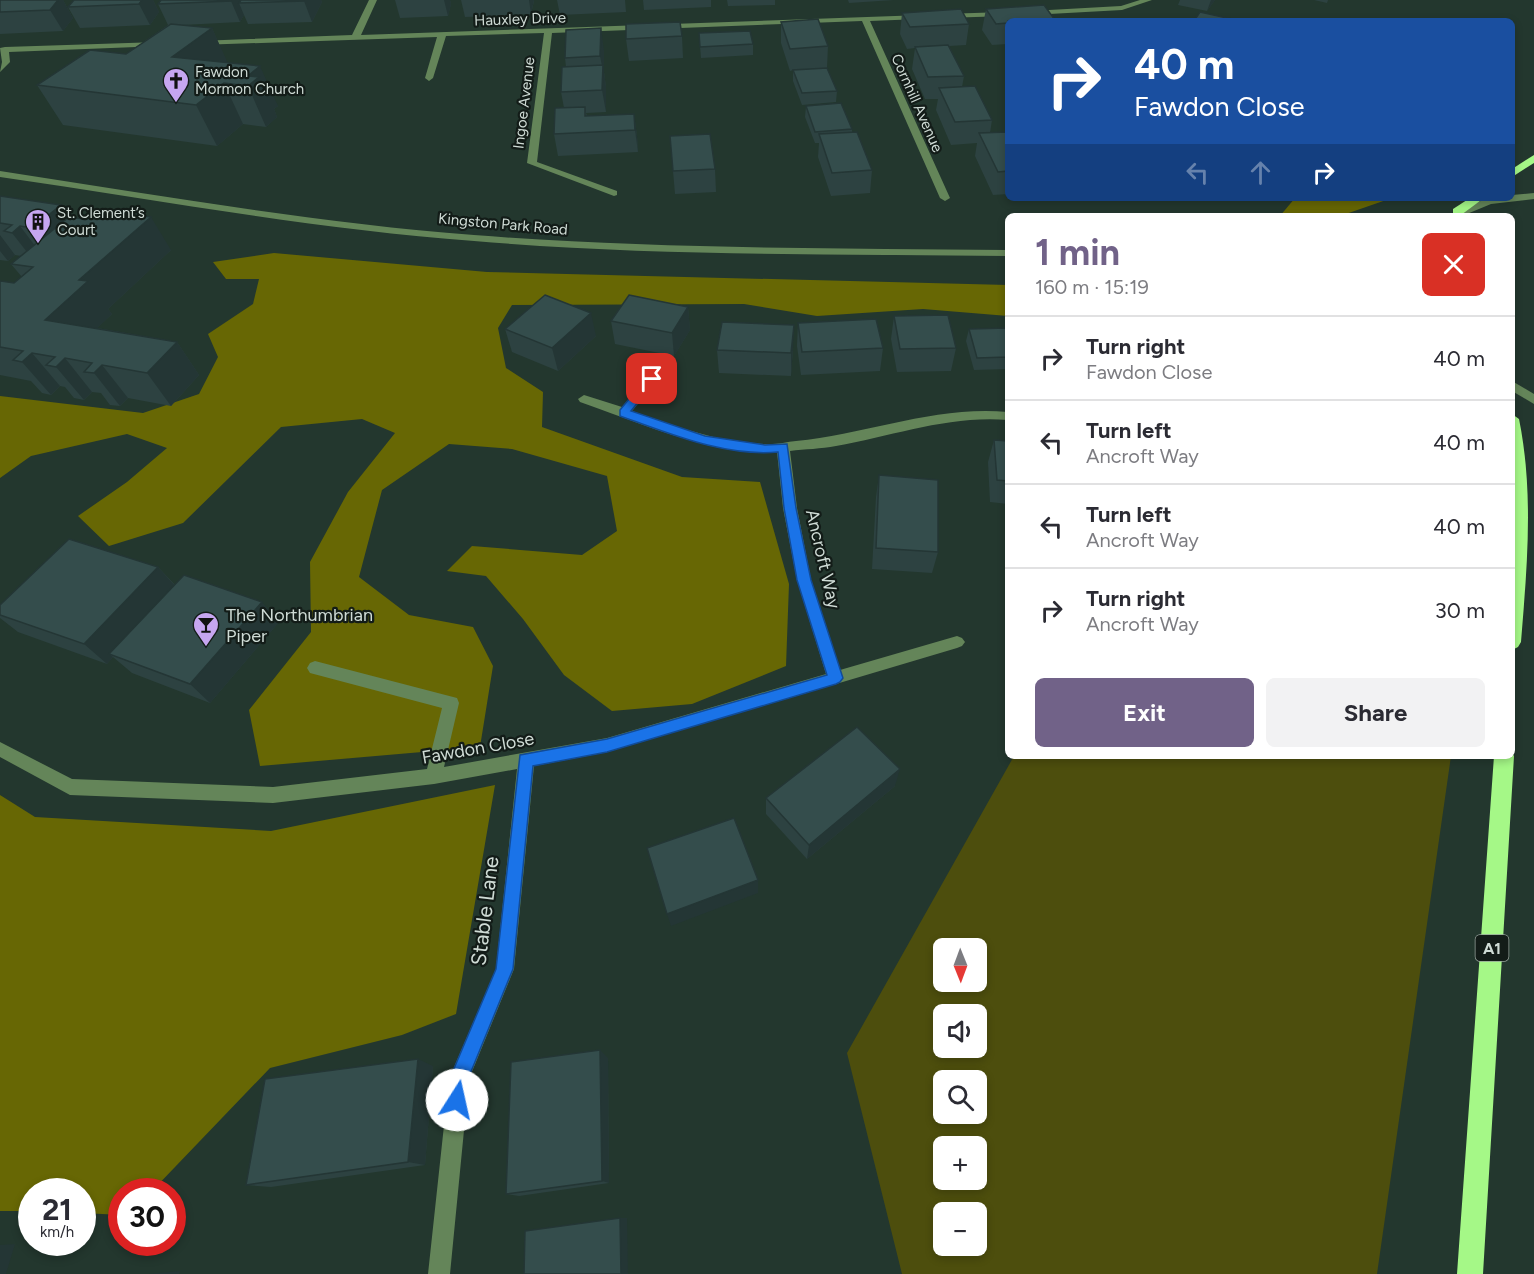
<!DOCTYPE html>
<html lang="en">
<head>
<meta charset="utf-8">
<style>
  :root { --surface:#fff; --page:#f2f2f3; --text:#2b2b33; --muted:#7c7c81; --line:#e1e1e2; --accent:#716288 }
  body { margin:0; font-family:Figtree,sans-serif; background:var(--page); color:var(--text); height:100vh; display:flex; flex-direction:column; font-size:22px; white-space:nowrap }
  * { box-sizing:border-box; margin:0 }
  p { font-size:20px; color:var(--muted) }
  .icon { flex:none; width:33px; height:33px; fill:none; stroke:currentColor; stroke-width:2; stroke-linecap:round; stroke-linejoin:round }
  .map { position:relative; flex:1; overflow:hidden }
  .details { position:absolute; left:1005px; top:213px; width:510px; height:546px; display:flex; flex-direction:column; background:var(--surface); border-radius:9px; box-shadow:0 3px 9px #0003 }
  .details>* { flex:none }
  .hud { position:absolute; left:1005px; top:18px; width:510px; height:183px; border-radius:9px; box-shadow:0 3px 9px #0003; background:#1a4fa0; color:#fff; overflow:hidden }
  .needle { width:39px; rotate:179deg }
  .tools { position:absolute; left:933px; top:938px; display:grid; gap:12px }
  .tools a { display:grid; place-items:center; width:54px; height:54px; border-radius:9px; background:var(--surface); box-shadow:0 3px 9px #0003; font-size:30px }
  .speed { position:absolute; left:18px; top:1178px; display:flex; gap:12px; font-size:30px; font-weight:700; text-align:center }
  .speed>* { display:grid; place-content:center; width:78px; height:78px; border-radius:50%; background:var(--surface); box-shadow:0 3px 9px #0003; line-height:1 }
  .speed small { font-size:15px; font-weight:400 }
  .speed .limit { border:9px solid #d22; background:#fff; color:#111 }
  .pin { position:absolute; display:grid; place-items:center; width:51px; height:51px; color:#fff; margin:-26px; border-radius:12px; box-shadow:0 3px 9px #0006 }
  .me { position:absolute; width:66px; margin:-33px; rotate:10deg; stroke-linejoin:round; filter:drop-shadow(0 0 4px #0008) }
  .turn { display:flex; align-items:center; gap:21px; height:126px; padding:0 30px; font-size:27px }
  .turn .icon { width:78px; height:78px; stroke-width:2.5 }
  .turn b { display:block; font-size:42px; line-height:51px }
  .lanes { display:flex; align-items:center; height:57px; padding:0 30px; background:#0003; justify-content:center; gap:30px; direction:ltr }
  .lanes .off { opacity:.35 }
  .round { display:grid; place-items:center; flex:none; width:63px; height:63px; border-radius:9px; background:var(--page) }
  .summary { display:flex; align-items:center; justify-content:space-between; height:102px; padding:0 30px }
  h1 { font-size:36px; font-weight:700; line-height:45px; color:var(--accent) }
  .action { display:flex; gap:12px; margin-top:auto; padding:12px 30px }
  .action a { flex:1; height:69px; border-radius:9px; background:var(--accent); color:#fff; font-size:24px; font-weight:700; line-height:69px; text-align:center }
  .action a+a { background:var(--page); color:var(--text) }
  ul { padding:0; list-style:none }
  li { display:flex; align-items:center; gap:18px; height:84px; padding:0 30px; border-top:2px solid var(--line) }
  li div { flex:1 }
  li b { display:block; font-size:22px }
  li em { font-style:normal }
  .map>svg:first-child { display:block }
  .green { fill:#4d4e0d; fill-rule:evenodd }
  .forest { fill:#676704 }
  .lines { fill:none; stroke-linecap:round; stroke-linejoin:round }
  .minor { fill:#648559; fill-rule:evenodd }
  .highway { fill:#a5f887; fill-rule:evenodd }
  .wall { fill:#2d4241 }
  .shaded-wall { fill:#243635 }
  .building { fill:#344d4c; stroke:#243635; stroke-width:1.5 }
  .route { fill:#1a73e8; stroke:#114b97; stroke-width:1.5 }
  .labels { text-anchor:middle; stroke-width:4.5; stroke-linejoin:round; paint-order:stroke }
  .far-street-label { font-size:15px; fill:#cfdbd5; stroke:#131c18 }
  .far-poi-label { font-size:15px; fill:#cfdbd5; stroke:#131c18; text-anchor:start }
  .shield { fill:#131c18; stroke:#97a29c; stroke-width:1.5 }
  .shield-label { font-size:16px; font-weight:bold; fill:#cfdbd5 }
  .street-label { font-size:18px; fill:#cfdbd5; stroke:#131c18 }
  .poi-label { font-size:18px; fill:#cfdbd5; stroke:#131c18; text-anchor:start }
  .near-street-label { font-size:21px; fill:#cfdbd5; stroke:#131c18 }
</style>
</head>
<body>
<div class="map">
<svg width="1534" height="1274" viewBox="0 0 1534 1274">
  <rect width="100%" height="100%" fill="#23372e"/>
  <!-- green -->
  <path class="green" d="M1014,756H1451L1377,1274H902L847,1053ZM944,948H976V981H944ZM944,1014H976V1047H944ZM944,1080H976V1113H944ZM944,1146H976V1179H944ZM944,1212H976V1245H944Z"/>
  <!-- forest -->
  <g class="forest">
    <polygon points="1295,198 1392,198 1340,216 1280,216"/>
    <polygon points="274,253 487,272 1008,285 1008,316 923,309 817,316 744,304 512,305 498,328 506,368 543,392 542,427 682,477 760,482 789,584 786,666 692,704 612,711 564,675 523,619 486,576 447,571 472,546 582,555 617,531 607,476 512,449 449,444 382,490 359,577 409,615 473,627 493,666 480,747 260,766 249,710 311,632 310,562 348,492 395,433 362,419 281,427 183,523 109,546 78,516 127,482 167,448 127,434 31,456 0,478 0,396 143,413 199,394 218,357 208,334 253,304 259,279 226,279 213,262"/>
    <polygon points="495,785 456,1014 402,1035 270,1068 152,1191 122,1191 121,1215 83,1213 82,1191 32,1191 31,1211 0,1211 0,795 35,817 271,831"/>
  </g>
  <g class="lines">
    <!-- minor -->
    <g class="minor">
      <polygon points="369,0 377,0 361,35 923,15 924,17 920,19 870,21 950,198 945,201 940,198 862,21 552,33 537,162 617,191 617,195 614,196 527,163 544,33 446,36 433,78 429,81 425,78 437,37 198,45 194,43 198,41 352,35"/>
      <polygon points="1140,0 1152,0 1122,10 1031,15 1027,13 1031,11 1121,6"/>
      <polygon points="1004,12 1008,14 1007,16 944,18 940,16 944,14"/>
      <polygon points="159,42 162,42 162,46 9,52 10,62 0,72 2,62 0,48 5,47"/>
      <path d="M0,171C158,195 315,223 474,235C652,249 830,248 1008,250V256C830,254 652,256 474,241C315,229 158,200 0,177Z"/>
      <polygon points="1534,193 1534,199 1491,204 1462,216 1448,216 1485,199 1512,198 1512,195"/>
      <path d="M652,375L658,379L632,411C675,426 719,443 765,444C775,445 786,442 796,441C867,434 937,405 1008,412V420C949,415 893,436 836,446C821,449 805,449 790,451L797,508L811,580L840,670L957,636L962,638L965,642L962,646L957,648L607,752L534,766L514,969L469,1079L450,1274H428L449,1079L496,969L517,769L434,784L273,803L70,795L0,757V742L72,779L273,787L427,769L442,708L310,673L307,668L310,663L315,661L457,698L459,703L444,767L607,738L826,674L797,580L783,508L777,452C719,458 635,421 580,402L578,399L584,395L622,407L648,376Z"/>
      <polygon points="1512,381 1534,394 1534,404 1512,391"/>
    </g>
    <!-- highway -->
    <g class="highway">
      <polygon points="1534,155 1534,163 1512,177 1512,169"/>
      <polygon points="1470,198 1484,198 1461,215 1453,215 1453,209"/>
      <path d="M1512,414L1519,419C1534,493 1527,567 1521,642L1518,647L1512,650Z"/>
      <polygon points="1512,752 1514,756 1483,1274 1457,1274 1494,756 1512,756"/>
    </g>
  </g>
  <!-- wall -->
  <g class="wall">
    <polygon points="0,0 63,0 73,18 63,31 0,34"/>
    <polygon points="74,0 153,0 159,12 150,25 80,28 68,7"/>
    <polygon points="161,0 321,0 322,2 312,22 248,24 244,15 240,22 182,25 212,28 227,63 278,106 274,109 277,117 266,127 243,124 217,146 63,125 37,85 126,54 168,25 158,4"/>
    <polygon points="395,0 450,0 451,4 448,16 400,18"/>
    <polygon points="461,0 534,0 534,1 531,14 465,17"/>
    <polygon points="557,0 625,0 626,12 560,15"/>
    <polygon points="643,0 711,0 711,7 644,10"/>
    <polygon points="727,0 775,0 775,5 728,6"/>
    <polygon points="848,0 894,0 849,3"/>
    <polygon points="1180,0 1215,0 1207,11 1178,5"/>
    <polygon points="1314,0 1328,0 1327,3"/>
    <polygon points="986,9 1055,20 1008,21 1008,44 992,45 982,30"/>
    <polygon points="902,13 969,24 966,45 949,46 964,76 962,87 992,120 990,133 1008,132 1008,194 993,195 975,156 977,143 951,145 936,110 938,99 925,99 912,69 915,48 907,49 900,34"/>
    <polygon points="781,22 828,46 827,68 837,91 836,102 802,105 793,81 793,70 790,71 781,43"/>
    <polygon points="699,33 753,44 753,55 701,58"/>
    <polygon points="682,36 683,58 629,61 626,39"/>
    <polygon points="604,50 604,72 606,87 606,112 586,113 587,116 634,114 637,136 638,152 558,156 554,134 564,108 561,92 566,67 565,58"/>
    <polygon points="806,106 852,129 852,132 872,170 870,193 831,196 818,157 819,143 815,143 805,117"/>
    <polygon points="670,136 715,169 716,192 675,194"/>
    <polygon points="0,196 61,205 69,217 171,250 108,309 112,314 97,328 177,342 199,375 171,406 128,398 120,406 110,405 101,393 92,392 84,400 74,398 65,387 60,386 51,395 42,393 31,381 0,375 0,282 14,283 22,277 11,264 21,256 15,255 8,261 0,260"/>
    <polygon points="688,307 690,330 674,356 615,344 611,321"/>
    <polygon points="894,316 956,348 951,371 897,372 891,339"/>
    <polygon points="798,323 883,348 880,371 801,375 797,346"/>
    <polygon points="1008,328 1008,369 974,370 966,341 969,329"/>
    <polygon points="505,329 596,336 558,371 512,352"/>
    <polygon points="793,348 791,376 719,373 717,350"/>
    <polygon points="994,440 1008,441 1008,504 990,502 988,462"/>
    <polygon points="879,475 938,552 932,573 872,569 876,497"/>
    <polygon points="158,567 175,585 279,622 210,703 132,673 113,657 107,664 18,632 0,618 0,605"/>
    <polygon points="895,786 807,859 766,814 766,798"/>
    <polygon points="608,1058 609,1183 519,1196 506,1194"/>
    <polygon points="433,1066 425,1165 271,1187 246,1185"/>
  </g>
  <!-- shaded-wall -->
  <g class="shaded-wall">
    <polygon points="58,0 63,0 73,18 63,31 50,10"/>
    <polygon points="142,0 153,0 159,12 150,25 139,4"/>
    <polygon points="231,0 243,0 239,3 244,15 240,22 231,1"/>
    <polygon points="304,0 321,0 322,2 312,22 304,1"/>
    <polygon points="444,0 450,0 451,4 448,16"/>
    <polygon points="529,0 534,0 531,14"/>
    <polygon points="1211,0 1215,0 1207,11"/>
    <polygon points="212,28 230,68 172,57"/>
    <polygon points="601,28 604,50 604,72 606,87 606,112 602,90 603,71 600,56"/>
    <polygon points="260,66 278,106 274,109 277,117 266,127 248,86 248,76"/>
    <polygon points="224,83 243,124 217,146 196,105"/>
    <polygon points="634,114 637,136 638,152 635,130"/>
    <polygon points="61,205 84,238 56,261 32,228"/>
    <polygon points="151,217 171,250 108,309 112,314 71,353 45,320 79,280"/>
    <polygon points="20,226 45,259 38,266 12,233"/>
    <polygon points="0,235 15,255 8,261 0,251"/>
    <polygon points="688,307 690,330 674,356 672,333"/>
    <polygon points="591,313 596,336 558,371 552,348"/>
    <polygon points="794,325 793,348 791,376 791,353"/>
    <polygon points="177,342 199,375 171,406 147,373"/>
    <polygon points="32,353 60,386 51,395 22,362"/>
    <polygon points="65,358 92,392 84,400 56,367"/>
    <polygon points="102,365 128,398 120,406 94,373"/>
    <polygon points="158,567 177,588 109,654 113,657 107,664 84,644"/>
    <polygon points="262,602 279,622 210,703 190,684"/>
    <polygon points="900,769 895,786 807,859 809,845"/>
    <polygon points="758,880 758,893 671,926 667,914"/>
    <polygon points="600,1050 608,1058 609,1183 602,1181"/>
    <polygon points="418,1059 433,1066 425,1165 408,1162"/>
    <polygon points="620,1218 627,1218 628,1274 621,1274"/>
    <polygon points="15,1244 6,1274 0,1274 0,1245"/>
    <polygon points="180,1271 179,1274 149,1274"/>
  </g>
  <!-- building -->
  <g class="building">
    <polygon points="0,0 58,0 50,10 0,12"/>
    <polygon points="74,0 142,0 139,4 68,7"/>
    <polygon points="161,0 231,0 231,1 158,4"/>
    <polygon points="241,0 304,0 304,1 239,3"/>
    <polygon points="1044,5 1055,20 1008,21 1008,23 996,24 986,9"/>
    <polygon points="961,9 969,24 910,27 902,13"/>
    <polygon points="1200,12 1236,20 1235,21 1194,21"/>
    <polygon points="818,19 828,46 790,49 781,22"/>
    <polygon points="680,22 682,36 626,39 626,24"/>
    <polygon points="171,24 212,28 172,57 260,66 248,76 259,77 248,86 224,83 196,105 37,85 90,50 126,54"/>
    <polygon points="601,28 600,56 565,58 566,30"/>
    <polygon points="750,31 753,44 700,47 699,33"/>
    <polygon points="948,45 964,76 928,77 915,47"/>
    <polygon points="603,65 602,90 561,92 562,67"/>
    <polygon points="827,68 837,91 802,93 793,70"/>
    <polygon points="975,86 992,120 955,122 939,88"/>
    <polygon points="841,103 852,129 815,132 806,106"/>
    <polygon points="585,107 585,116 634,114 635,130 554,134 555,108"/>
    <polygon points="857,132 872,170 832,173 819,134"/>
    <polygon points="1008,132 1008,171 998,172 979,133"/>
    <polygon points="710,134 715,169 673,171 670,136"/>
    <polygon points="0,196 61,205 32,228 20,226 12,233 4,231 12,225 0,223"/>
    <polygon points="95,209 151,217 79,280 88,281 45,320 177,342 147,373 102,365 94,373 84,372 92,363 65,358 56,367 46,365 55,357 32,353 22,362 13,360 23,351 0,347 0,282 1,281 14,283 33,267 11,264 69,217 84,219"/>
    <polygon points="545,295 591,313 552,348 505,329"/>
    <polygon points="629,295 688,307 672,333 611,321"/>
    <polygon points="948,315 956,348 900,349 894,316"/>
    <polygon points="876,319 883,348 802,352 798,323"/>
    <polygon points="722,322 794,325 791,353 717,350"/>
    <polygon points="1008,328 1008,357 977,358 969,329"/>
    <polygon points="994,440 1008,441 1008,481 997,480"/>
    <polygon points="879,475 938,480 938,552 876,548"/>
    <polygon points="69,539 158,567 84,644 0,615 0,605"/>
    <polygon points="184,575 262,602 190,684 109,654"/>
    <polygon points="857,727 900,769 809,845 766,798"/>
    <polygon points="734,818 758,880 667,914 647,848"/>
    <polygon points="600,1050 602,1181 506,1194 511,1062"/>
    <polygon points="418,1059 408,1162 246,1185 265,1079"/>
    <polygon points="620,1218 621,1274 524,1274 525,1231"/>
  </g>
  <!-- route -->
  <path class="route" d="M652,375L657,379L631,411L705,436L765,445L787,444L796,508L811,580L843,678L840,682L836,684L607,752L533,766L513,969L468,1079L463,1107L457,1110L450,1107L448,1100L450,1078L496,969L520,755L607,739L827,675L797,580L784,508L778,452C724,457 669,433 620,416V410L648,376Z"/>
  <!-- icons -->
  <defs>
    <symbol id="church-pin" viewBox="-11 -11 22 30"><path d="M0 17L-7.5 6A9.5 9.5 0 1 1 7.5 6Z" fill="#c6a6f0" stroke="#131c18"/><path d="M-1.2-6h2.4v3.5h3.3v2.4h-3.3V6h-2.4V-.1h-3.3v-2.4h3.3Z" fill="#111"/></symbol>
    <symbol id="building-pin" viewBox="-11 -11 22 30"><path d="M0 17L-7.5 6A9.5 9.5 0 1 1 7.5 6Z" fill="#c6a6f0" stroke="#131c18"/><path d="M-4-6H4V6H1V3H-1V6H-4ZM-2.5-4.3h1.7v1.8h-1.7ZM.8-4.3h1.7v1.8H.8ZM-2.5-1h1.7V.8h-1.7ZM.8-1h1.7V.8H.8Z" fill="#111"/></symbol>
    <symbol id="bar-pin" viewBox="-11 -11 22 30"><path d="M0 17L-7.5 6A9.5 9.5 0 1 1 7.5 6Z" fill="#c6a6f0" stroke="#131c18"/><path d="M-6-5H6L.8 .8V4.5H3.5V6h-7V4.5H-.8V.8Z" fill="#111"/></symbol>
  </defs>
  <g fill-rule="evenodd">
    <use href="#church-pin" x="161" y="66" width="30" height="40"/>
    <use href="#building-pin" x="23" y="207" width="30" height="40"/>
    <use href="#bar-pin" x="191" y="610" width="30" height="40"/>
  </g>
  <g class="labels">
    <!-- far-street labels -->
    <g class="far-street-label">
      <text transform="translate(520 19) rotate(-2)" y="5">Hauxley Drive</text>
      <text transform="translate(524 103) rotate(-83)" y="5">Ingoe Avenue</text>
      <text transform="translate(917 103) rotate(66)" y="5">Cornhill Avenue</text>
      <text transform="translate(503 224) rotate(5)" y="5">Kingston Park Road</text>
    </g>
    <!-- far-poi labels -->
    <g class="far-poi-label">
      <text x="195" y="77">Fawdon<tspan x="195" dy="17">Mormon Church</tspan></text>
      <text x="57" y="218">St. Clement’s<tspan x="57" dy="17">Court</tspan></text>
    </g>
    <!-- shield labels -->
    <rect class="shield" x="1475.5" y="935" width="33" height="26" rx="4.5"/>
    <g class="shield-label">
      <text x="1492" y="954">A1</text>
    </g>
    <!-- street labels -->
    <g class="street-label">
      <text transform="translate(823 559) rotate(77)" y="6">Ancroft Way</text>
      <text transform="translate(478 748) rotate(-10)" y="6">Fawdon Close</text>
    </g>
    <!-- poi labels -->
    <g class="poi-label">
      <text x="226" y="621">The Northumbrian<tspan x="226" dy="21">Piper</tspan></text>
    </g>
    <!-- near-street labels -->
    <g class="near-street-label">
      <text transform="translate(485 911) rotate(-83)" y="7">Stable Lane</text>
    </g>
  </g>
</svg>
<div class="tools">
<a><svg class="needle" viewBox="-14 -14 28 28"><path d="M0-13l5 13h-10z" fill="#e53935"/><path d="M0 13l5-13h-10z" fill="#7c7c81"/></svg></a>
<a><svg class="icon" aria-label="sound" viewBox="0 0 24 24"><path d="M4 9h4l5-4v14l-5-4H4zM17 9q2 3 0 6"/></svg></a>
<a><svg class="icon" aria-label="search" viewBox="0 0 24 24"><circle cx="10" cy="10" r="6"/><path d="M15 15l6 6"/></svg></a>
<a>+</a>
<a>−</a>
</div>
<div class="speed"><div>21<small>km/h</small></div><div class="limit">30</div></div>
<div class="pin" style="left:652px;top:379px;background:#d93025"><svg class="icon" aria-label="arrive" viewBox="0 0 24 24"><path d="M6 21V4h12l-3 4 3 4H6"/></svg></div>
<svg class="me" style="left:457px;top:1100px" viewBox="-20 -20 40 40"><circle r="19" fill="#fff"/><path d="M0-13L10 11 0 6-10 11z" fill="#1a73e8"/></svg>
<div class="hud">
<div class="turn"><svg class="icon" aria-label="right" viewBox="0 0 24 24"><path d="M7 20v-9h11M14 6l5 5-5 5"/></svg><div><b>40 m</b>Fawdon Close</div></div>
<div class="lanes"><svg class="icon off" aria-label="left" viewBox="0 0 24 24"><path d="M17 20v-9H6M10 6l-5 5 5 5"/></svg><svg class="icon off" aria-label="ahead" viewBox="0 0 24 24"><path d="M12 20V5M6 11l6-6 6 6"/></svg><svg class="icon" aria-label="right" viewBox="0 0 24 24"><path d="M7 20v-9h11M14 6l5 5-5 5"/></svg></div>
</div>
<section class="details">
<div class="summary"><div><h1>1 min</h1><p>160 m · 15:19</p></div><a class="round" style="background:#d93025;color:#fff"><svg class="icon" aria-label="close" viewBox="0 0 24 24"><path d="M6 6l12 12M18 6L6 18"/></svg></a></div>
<ul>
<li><svg class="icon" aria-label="right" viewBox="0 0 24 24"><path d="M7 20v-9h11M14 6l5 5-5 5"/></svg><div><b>Turn right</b><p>Fawdon Close</p></div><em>40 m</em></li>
<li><svg class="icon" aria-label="left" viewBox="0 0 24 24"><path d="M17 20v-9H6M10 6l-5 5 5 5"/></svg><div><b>Turn left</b><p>Ancroft Way</p></div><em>40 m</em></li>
<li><svg class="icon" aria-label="left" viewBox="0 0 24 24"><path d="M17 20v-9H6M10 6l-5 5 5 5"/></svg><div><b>Turn left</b><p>Ancroft Way</p></div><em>40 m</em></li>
<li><svg class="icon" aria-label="right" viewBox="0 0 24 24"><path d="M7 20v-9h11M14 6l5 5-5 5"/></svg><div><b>Turn right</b><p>Ancroft Way</p></div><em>30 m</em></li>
</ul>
<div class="action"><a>Exit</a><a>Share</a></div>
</section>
</div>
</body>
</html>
